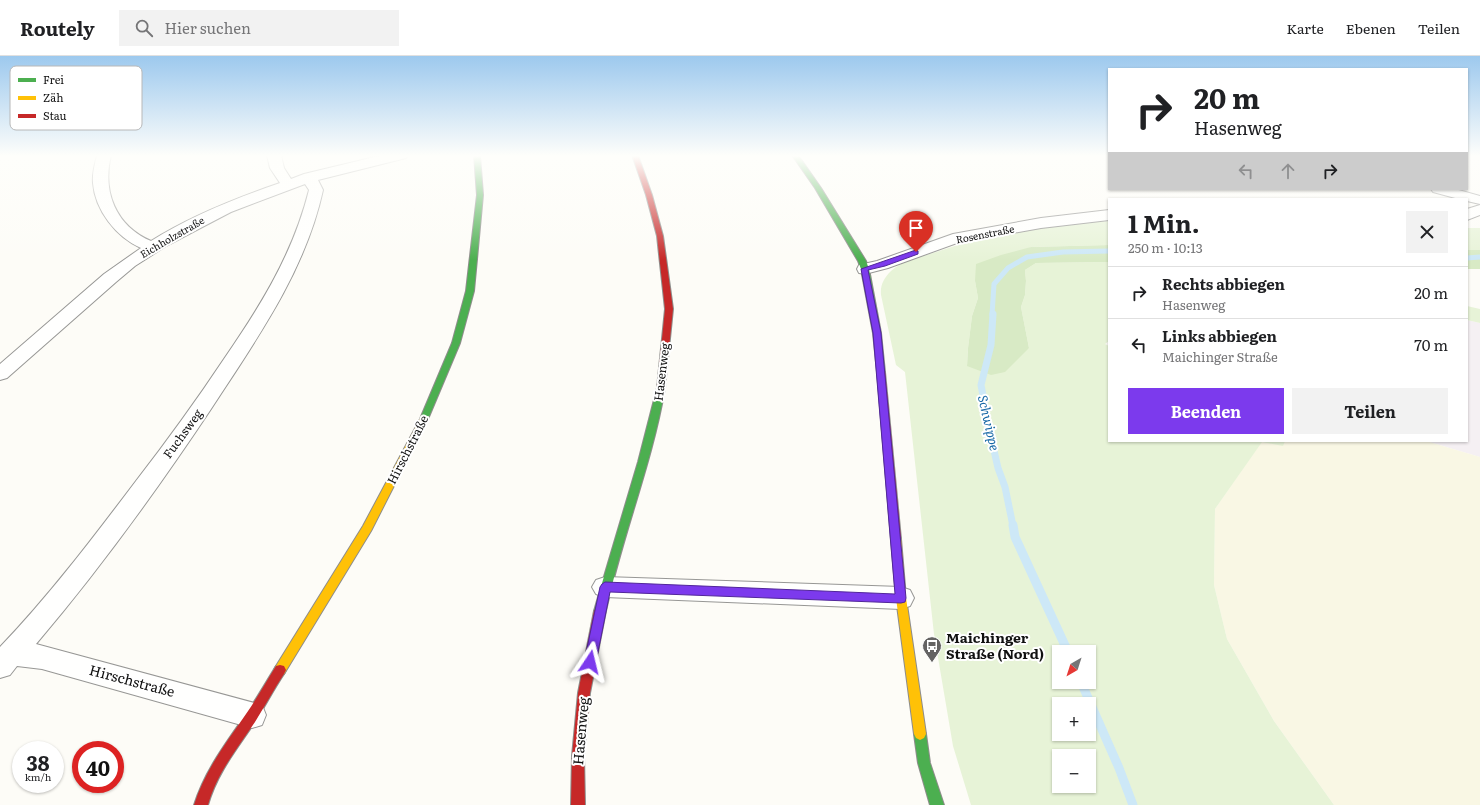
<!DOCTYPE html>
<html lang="de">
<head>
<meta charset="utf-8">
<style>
  :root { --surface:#fff; --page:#f2f2f2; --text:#202124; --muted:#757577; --line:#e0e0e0; --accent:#7c3aed }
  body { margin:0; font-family:Literata,serif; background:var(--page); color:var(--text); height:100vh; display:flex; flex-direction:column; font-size:15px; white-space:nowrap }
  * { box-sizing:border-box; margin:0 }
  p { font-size:13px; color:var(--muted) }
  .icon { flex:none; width:22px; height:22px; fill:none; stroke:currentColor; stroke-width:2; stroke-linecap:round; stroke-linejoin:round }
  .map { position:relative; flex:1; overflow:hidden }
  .side { position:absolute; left:1108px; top:142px; width:360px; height:244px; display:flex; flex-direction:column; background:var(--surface); border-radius:0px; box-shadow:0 1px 3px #0004 }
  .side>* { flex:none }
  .hud { position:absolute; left:1108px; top:12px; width:360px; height:122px; border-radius:0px; box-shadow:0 1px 3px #0004; background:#fff; color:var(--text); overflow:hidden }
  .needle { width:26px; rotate:219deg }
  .controls { position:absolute; left:1052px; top:589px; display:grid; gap:8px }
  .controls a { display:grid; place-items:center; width:44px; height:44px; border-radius:0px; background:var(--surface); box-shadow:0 1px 3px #0004; font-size:20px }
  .speed { position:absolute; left:12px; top:685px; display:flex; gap:8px; font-size:20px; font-weight:700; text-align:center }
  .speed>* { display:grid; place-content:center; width:52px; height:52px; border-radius:50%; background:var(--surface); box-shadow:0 1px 3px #0004; line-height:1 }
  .speed small { font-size:10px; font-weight:400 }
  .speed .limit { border:6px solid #d22; background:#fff; color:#111 }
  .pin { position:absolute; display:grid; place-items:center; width:34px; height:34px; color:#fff; margin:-41px -17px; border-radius:50% 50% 50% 0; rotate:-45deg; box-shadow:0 0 4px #0007 }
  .pin .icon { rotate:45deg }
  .me { position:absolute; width:44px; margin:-22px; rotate:10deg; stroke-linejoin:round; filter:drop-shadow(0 0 3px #0008) }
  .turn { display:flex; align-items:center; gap:14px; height:84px; padding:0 20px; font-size:18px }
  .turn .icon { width:52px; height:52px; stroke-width:2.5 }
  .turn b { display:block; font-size:28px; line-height:34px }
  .lanes { display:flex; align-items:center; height:38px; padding:0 20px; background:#0003; justify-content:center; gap:20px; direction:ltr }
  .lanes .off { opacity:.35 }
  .round { display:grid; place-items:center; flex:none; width:42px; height:42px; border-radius:0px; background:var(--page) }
  .head { display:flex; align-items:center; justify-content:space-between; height:68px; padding:0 20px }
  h1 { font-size:24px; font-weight:700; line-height:30px }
  .action { display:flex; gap:8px; margin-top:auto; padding:8px 20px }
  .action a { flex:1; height:46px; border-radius:0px; background:var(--accent); color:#fff; font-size:16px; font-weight:700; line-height:46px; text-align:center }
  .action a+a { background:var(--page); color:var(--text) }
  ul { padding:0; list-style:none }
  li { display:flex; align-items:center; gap:12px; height:52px; padding:0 20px; border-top:1px solid var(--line) }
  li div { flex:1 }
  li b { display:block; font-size:15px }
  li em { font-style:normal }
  header { display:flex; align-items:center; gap:24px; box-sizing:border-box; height:56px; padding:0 20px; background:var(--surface); border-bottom:1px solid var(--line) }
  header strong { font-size:19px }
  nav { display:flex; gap:22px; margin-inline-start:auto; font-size:14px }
  .search { width:280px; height:36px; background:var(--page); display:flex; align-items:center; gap:10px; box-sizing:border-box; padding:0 14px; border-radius:0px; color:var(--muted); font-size:15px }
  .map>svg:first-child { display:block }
  .industrial { fill:#f5f0f3 }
  .farmland { fill:#f9f7e4 }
  .green { fill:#e7f3d7; fill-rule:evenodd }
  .forest { fill:#d8eac5 }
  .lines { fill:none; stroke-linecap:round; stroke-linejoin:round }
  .stream-far2 { stroke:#cde8f7; stroke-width:5 }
  .stream-far1 { stroke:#cde8f7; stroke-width:7 }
  .stream { stroke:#cde8f7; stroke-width:9 }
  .street-casing { stroke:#979795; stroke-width:2 }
  .fast-casing { stroke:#8e8d8b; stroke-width:2 }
  .slow-casing { stroke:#8e8d8b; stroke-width:2 }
  .jam-casing { stroke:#8e8d8b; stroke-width:2 }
  .street { fill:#fffffe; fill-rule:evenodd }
  .fast { fill:#4caf50; fill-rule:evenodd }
  .slow { fill:#ffc107; fill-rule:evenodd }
  .jam { fill:#c62828; fill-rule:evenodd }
  .route { fill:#7c3aed; stroke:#51269a }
  .labels { text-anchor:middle; stroke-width:4; stroke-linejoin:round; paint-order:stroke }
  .far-street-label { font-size:10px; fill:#111; stroke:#fff }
  .street-label { font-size:12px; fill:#111; stroke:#fff }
  .water-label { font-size:13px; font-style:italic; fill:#1768a6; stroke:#fff }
  .near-poi-label { font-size:14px; font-weight:bold; fill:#111; stroke:#fff; text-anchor:start }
  .near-street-label { font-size:14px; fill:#111; stroke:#fff }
  .key { fill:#fff; stroke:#b8b8b8; stroke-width:1 }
  .key-label { font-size:11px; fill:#111 }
</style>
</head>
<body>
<header>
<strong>Routely</strong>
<div class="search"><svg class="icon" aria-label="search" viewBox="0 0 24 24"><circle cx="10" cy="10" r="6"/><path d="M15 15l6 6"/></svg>Hier suchen</div>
<nav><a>Karte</a><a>Ebenen</a><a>Teilen</a></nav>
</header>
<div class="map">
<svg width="1480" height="749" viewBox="0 0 1480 749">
  <rect width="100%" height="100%" fill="#fdfcf7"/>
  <!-- industrial -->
  <polygon class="industrial" points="1467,264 1480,267 1480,401 1426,385 1467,385"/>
  <!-- farmland -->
  <polygon class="farmland" points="1262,385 1426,385 1480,401 1480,749 1334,749 1274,665 1227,583 1214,529 1215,453"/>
  <!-- green -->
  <g class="green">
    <path d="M1109,165V189L1031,191L975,225L978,242L972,260L968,292L967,310L1029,292L1021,251L1025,239L1026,225L1025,214L1036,207L1109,206V285L1105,288L1109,290V385H1285L1283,390L1262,386L1215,453L1214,529L1227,583L1274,665L1334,749H971L953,690L934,578L905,316L896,309L881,239C880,229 884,222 891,215C902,205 919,201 933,197C990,178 1049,168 1109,165ZM1059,596H1089V626H1059ZM1059,648H1089V678H1059ZM1059,700H1089V730H1059Z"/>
    <rect x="1467" y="172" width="13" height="22"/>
    <polygon points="1467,250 1480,253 1480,267 1467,264"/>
  </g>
  <!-- forest -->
  <g class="forest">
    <polygon points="1109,189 1109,206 1036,207 1025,214 1026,225 1025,239 1021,251 1029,292 1005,316 991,319 967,310 968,292 972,260 978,242 975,225 976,208 1001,199 1031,191"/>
    <rect x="1467" y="194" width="13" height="19"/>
  </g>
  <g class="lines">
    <!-- stream-far2 -->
    <g class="stream-far2">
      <polyline points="1467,202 1480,201"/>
      <polyline points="992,259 994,228 1008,212 1027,201 1063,196 1109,195"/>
    </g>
    <!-- stream-far1 -->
    <polyline class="stream-far1" points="993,258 991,289 981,329 990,377 998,412 1005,431 1013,470"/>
    <!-- stream -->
    <g class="stream">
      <polyline points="1013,469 1015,481 1068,596"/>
      <polyline points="1081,626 1119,712 1133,749"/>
    </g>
    <defs>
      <g id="street">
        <path d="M97,99H111C102,136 116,170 151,185C191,160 236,142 280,127L270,112L267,99H281L284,112L291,123L304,118L383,99H408L406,102L318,124L323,134C305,216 256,284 211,353C157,434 99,514 36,588L262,649L266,659L262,669L252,672L42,613L17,610L10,619L0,622V591C49,540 93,482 136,425C167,385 196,345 224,303C261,249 293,198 309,134L305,128L231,156L166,190L135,210L116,226L7,322L0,324V308L104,218L141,192C116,181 95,154 93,127C92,117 95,108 97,99Z"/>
        <polygon points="1431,133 1455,133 1480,140 1480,148 1467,145 1467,143 1459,143 1433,136"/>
        <polygon points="1480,149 1480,159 1467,164 1467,153"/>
        <polygon points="1109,154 1109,164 1041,172 957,187 888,212 865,218 859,217 857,213 859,209 877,205 953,178 1041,162"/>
        <polygon points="605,521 901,531 910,534 914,542 910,550 901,553 605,541 596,538 592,531 596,524"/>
      </g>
      <g id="fast">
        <polygon points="474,99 480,99 483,139 474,235 460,287 428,363 424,366 420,363 452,287 466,235 477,139"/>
        <polygon points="792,99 798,99 821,132 866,205 869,213 881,277 885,316 884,318 878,318 877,316 873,277 861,213 858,205 815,132"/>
        <path d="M661,329L665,332C652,408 622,480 606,555L604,558L600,560L596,558L594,555L600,534L638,406L657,332Z"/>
        <polygon points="920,672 924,674 926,678 930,707 944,749 930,749 918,707 914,678 916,674"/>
      </g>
      <g id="slow">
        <polygon points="424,360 428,363 371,475 284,618 280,619 276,618 274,614 276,610 363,470 420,363"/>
        <polygon points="896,479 900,480 901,483 906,542 926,678 924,682 920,684 916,682 914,678 896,542 891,483 892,480"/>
      </g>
      <g id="jam">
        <polygon points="632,99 638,99 652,139 663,180 673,253 665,332 661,335 657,332 665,253 657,180 646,139"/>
        <polygon points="881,313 885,316 901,483 900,486 896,487 892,486 891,483 877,316"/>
        <polygon points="600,550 604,552 606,555 590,637 584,700 585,749 571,749 572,700 578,637 594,555 596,552"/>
        <path d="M280,609L284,610L286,614L284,618C274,633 265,650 255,666C237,693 217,717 208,749H194C205,714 226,687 246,658C257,642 266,626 276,610Z"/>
      </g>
    </defs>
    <!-- street casing -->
    <use href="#street" class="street-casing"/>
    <!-- fast casing -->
    <use href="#fast" class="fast-casing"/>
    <!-- slow casing -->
    <use href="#slow" class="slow-casing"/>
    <!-- jam casing -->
    <use href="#jam" class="jam-casing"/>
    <!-- street -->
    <use href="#street" class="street"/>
    <!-- fast -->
    <use href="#fast" class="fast"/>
    <!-- slow -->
    <use href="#slow" class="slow"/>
    <!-- jam -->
    <use href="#jam" class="jam"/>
  </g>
  <!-- sky -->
  <linearGradient id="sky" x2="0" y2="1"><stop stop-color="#9dc9ee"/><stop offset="0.49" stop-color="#fefefb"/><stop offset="1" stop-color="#fefefb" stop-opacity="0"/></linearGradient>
  <rect width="1480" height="204" fill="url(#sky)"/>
  <!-- route -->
  <polygon class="route" points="916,194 918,195 918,198 885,210 868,214 881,277 906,542 905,546 901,547 610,536 596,606 594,609 590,611 586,609 584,606 600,531 602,528 605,526 895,538 873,277 861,213"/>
  <!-- icons -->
  <defs>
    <symbol id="bus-pin" viewBox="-11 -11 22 30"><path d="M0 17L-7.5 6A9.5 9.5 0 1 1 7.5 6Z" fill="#646362" stroke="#fff"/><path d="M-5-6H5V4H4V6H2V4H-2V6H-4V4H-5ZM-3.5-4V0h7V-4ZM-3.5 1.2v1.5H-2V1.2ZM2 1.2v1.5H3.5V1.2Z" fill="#fff"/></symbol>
  </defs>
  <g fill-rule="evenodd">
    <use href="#bus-pin" x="921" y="579" width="22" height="30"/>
  </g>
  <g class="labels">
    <!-- far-street labels -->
    <g class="far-street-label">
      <text transform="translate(985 178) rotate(-11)" y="4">Rosenstraße</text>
      <text transform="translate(172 181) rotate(-30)" y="4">Eichholzstraße</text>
    </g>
    <!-- street labels -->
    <g class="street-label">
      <text transform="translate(662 316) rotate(-83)" y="4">Hasenweg</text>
      <text transform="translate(183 378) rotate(-54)" y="4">Fuchsweg</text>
      <text transform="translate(408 394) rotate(-63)" y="4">Hirschstraße</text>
    </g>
    <!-- water labels -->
    <g class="water-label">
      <text transform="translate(989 367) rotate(77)" y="5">Schwippe</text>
    </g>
    <!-- near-poi labels -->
    <g class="near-poi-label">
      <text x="946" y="587">Maichinger<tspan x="946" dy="16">Straße (Nord)</tspan></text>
    </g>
    <!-- near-street labels -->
    <g class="near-street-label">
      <text transform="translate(132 625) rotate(15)" y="5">Hirschstraße</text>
      <text transform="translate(581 675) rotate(-85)" y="5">Hasenweg</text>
    </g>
  </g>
  <!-- legend -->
  <rect x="10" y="10" width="132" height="64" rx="6" class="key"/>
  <rect x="18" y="22" width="18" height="4" fill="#4caf50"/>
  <rect x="18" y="40" width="18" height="4" fill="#ffc107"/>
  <rect x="18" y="58" width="18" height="4" fill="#c62828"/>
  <g class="key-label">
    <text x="43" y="28">Frei</text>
    <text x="43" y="46">Zäh</text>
    <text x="43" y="64">Stau</text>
  </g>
</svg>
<div class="controls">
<a><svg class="needle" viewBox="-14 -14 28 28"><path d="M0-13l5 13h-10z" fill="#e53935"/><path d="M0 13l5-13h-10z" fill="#757577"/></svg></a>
<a>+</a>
<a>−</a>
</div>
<div class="speed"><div>38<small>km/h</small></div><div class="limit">40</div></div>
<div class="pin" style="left:916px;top:196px;background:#d93025"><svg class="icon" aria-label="arrive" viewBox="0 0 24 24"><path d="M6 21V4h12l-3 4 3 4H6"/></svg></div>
<svg class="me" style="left:590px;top:606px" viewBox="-20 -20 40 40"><path d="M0-17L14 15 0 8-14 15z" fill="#7c3aed" stroke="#fff" stroke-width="4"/></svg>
<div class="hud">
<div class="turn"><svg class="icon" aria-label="right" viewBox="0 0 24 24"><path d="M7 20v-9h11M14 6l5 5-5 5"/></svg><div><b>20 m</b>Hasenweg</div></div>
<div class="lanes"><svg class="icon off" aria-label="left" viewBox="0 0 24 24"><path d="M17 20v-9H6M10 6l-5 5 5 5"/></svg><svg class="icon off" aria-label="ahead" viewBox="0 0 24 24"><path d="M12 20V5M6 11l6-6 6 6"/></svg><svg class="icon" aria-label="right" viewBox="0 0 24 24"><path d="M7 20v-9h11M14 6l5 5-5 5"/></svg></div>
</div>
<section class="side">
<div class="head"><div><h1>1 Min.</h1><p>250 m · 10:13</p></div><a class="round"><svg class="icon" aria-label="close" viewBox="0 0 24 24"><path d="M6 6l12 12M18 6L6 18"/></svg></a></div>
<ul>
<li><svg class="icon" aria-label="right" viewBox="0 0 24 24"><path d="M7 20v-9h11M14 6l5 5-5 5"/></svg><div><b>Rechts abbiegen</b><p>Hasenweg</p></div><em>20 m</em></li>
<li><svg class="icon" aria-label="left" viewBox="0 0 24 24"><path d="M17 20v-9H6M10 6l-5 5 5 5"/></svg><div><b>Links abbiegen</b><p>Maichinger Straße</p></div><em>70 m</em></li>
</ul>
<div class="action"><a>Beenden</a><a>Teilen</a></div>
</section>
</div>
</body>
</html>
